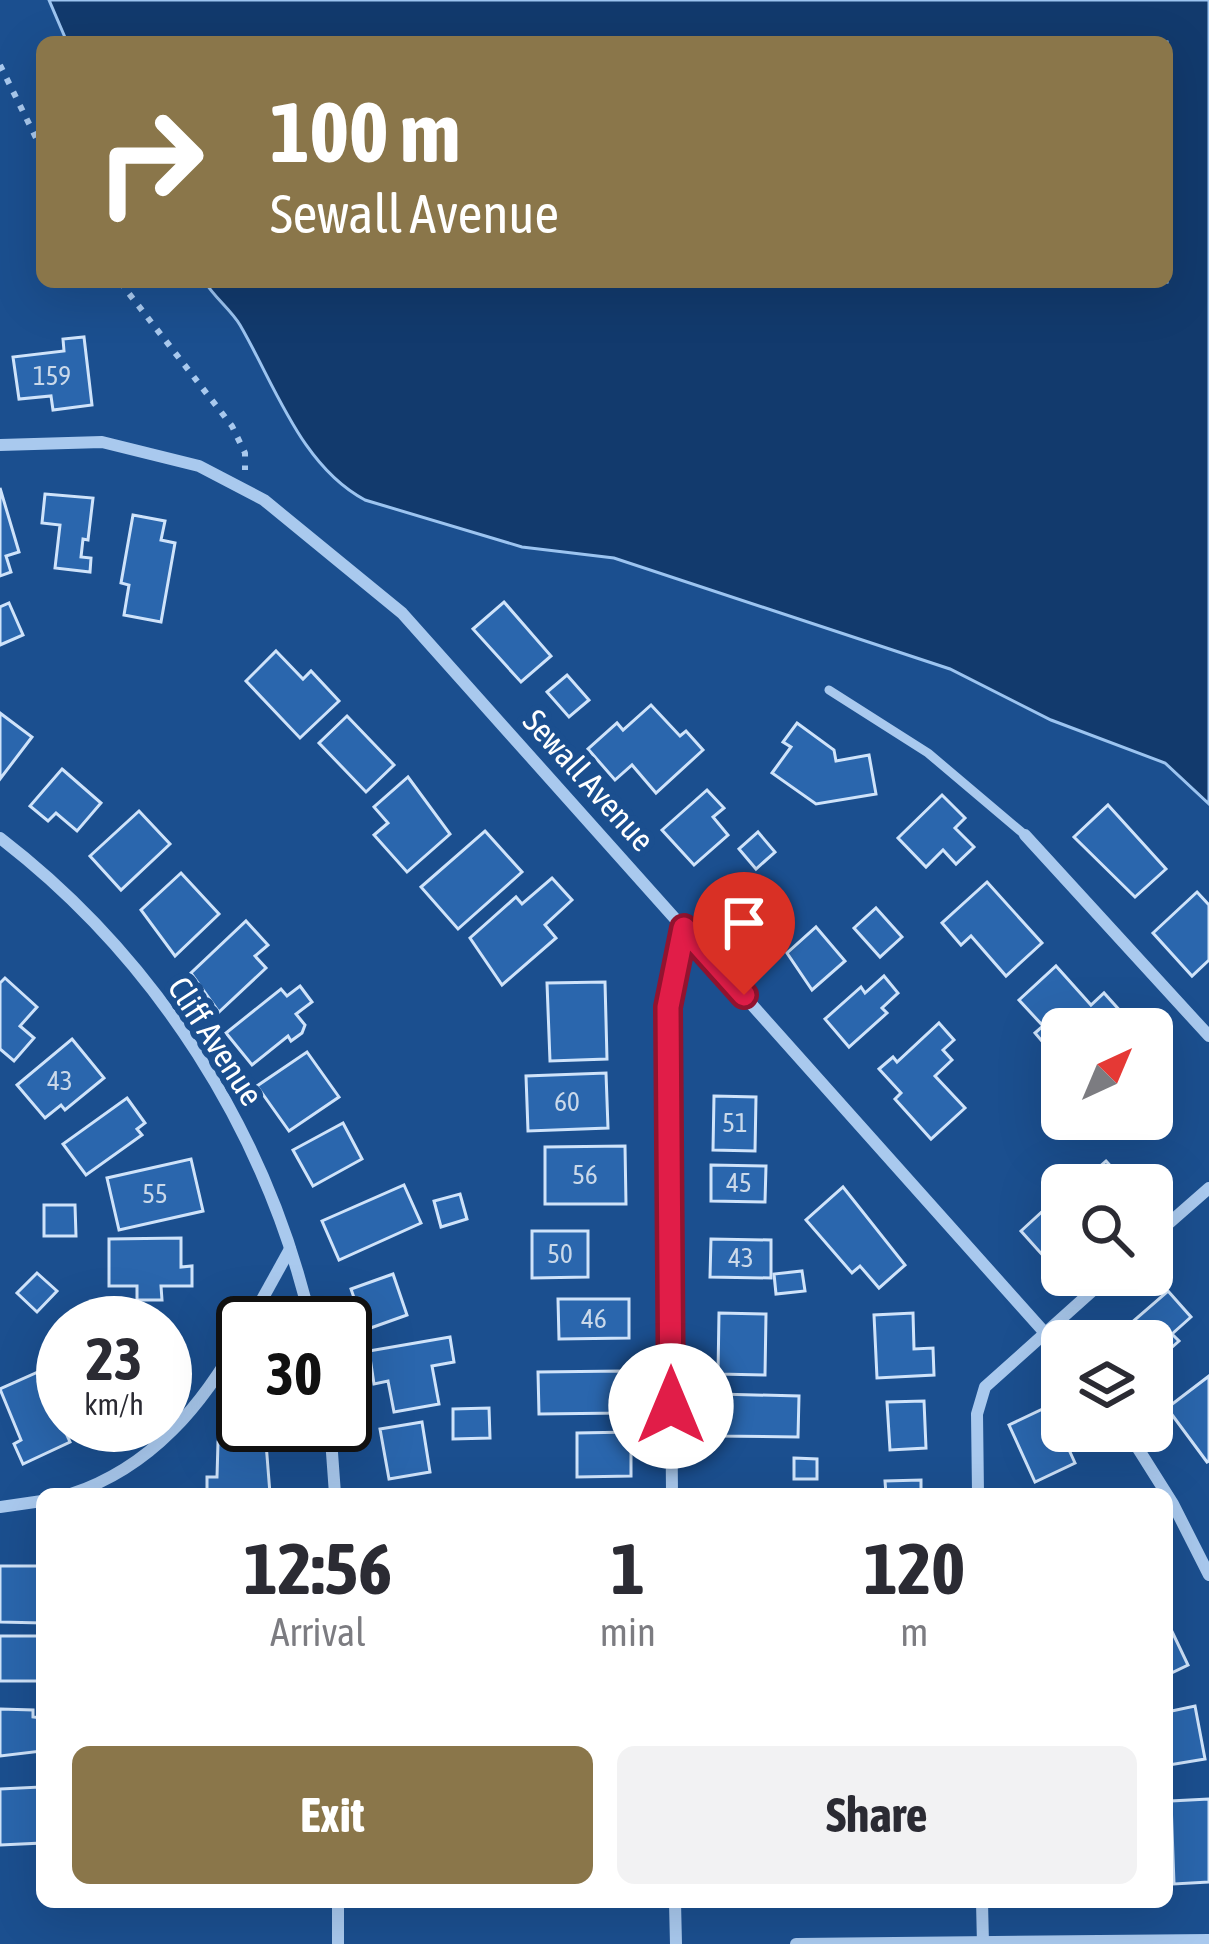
<!DOCTYPE html>
<html lang="en">
<head>
<meta charset="utf-8">
<style>
  :root { --surface:#fff; --page:#f2f2f3; --text:#2b2b33; --muted:#7c7c81; --accent:#8a764a }
  body { margin:0; font-family:"Asap Condensed",sans-serif; background:var(--page); color:var(--text); height:100vh; display:flex; flex-direction:column; font-size:45px; white-space:nowrap }
  * { box-sizing:border-box; margin:0 }
  p { font-size:39px; color:var(--muted) }
  .icon { flex:none; width:66px; height:66px; fill:none; stroke:currentColor; stroke-width:2; stroke-linecap:round; stroke-linejoin:round }
  .map { position:relative; flex:1; overflow:hidden }
  .side { position:absolute; left:36px; top:1488px; width:1137px; height:420px; display:flex; flex-direction:column; background:var(--surface); border-radius:18px; box-shadow:0 12px 48px #0002 }
  .side>* { flex:none }
  .guide { position:absolute; left:36px; top:36px; width:1137px; height:252px; border-radius:18px; box-shadow:0 12px 48px #0002; background:#8a764a; color:#fff; overflow:hidden }
  .needle { width:78px; rotate:44deg }
  .fabs { position:absolute; left:1041px; top:1008px; display:grid; gap:24px }
  .fabs a { display:grid; place-items:center; width:132px; height:132px; border-radius:18px; background:var(--surface); box-shadow:0 12px 48px #0002; font-size:60px }
  .speed { position:absolute; left:36px; top:1296px; display:flex; gap:24px; font-size:60px; font-weight:700; text-align:center }
  .speed>* { display:grid; place-content:center; width:156px; height:156px; border-radius:50%; background:var(--surface); box-shadow:0 12px 48px #0002; line-height:1 }
  .speed small { font-size:30px; font-weight:400 }
  .speed .limit { border:6px solid #111; border-radius:18px; background:#fff; color:#111 }
  .pin { position:absolute; display:grid; place-items:center; width:102px; height:102px; color:#fff; margin:-123px -51px; border-radius:50% 50% 50% 0; rotate:-45deg; box-shadow:0 0 12px #0007 }
  .pin .icon { rotate:45deg }
  .me { position:absolute; width:132px; margin:-66px; rotate:0deg; stroke-linejoin:round; filter:drop-shadow(0 0 9px #0008) }
  .turn { display:flex; align-items:center; gap:42px; height:252px; padding:0 36px; font-size:54px }
  .turn .icon { width:156px; height:156px; stroke-width:2.5 }
  .turn b { display:block; font-size:84px; line-height:102px }
  .eta { display:flex; justify-content:space-evenly; align-items:center; height:204px; text-align:center }
  .eta b { font-size:72px; font-weight:700; line-height:84px }
  .primary-button { display:flex; gap:24px; margin-top:auto; padding:24px 36px }
  .primary-button a { flex:1; height:138px; border-radius:18px; background:var(--accent); color:#fff; font-size:48px; font-weight:700; line-height:138px; text-align:center }
  .primary-button a+a { background:var(--page); color:var(--text) }
  .map>svg:first-child { display:block }
  .water { fill:#123a6d; stroke:#9cc4f0; stroke-width:3 }
  .building { fill:#2a66ad; stroke:#cfe3fa; stroke-width:3 }
  .lines { fill:none; stroke-linecap:round; stroke-linejoin:round }
  .path { stroke:#a9c9ee; stroke-width:6; stroke-dasharray:6 9; stroke-linecap:butt }
  .service { stroke:#a9c9ee; stroke-width:9 }
  .minor { stroke:#a9c9ee; stroke-width:12 }
  .route-casing { stroke:#92132f; stroke-width:30 }
  .route { stroke:#e11d48; stroke-width:21 }
  .labels { text-anchor:middle; stroke-width:12; stroke-linejoin:round; paint-order:stroke }
  .number-label { font-size:27px; fill:#cad9ea }
  .street-label { font-size:33px; fill:#fff; stroke:#1b4f8f }
</style>
</head>
<body>
<div class="map">
<svg width="1209" height="1944" viewBox="0 0 1209 1944">
  <rect width="100%" height="100%" fill="#1b4f8f"/>
  <!-- water -->
  <path class="water" d="M49,0H1209V804L1165,763L1051,720L950,669L614,558L522,547L365,500C301,466 275,385 240,325C231,310 215,298 205,282H1167V42H67Z"/>
  <!-- building -->
  <g class="building">
    <polygon points="84,337 92,405 53,410 51,396 19,399 13,357 64,351 63,339"/>
    <polygon points="0,488 19,552 6,556 11,572 0,576"/>
    <polygon points="45,494 93,498 88,540 83,539 81,557 91,558 90,572 55,568 60,525 42,523"/>
    <polygon points="133,515 165,521 161,540 175,543 161,622 124,615 129,585 121,583"/>
    <polygon points="504,602 551,656 521,682 473,629"/>
    <polygon points="9,603 23,635 0,645 0,607"/>
    <polygon points="276,651 303,679 311,671 339,701 300,738 246,681"/>
    <polygon points="567,675 589,700 569,717 547,692"/>
    <polygon points="651,705 680,736 686,731 703,750 656,793 632,765 615,780 588,749 617,723 623,730"/>
    <polygon points="0,713 32,737 0,779"/>
    <polygon points="347,716 394,765 366,792 319,743"/>
    <polygon points="797,723 834,750 836,761 869,755 876,794 816,804 772,773 791,747 783,742"/>
    <polygon points="62,769 101,803 77,831 56,813 48,821 30,806"/>
    <polygon points="408,777 450,834 407,872 374,835 388,823 374,807"/>
    <polygon points="707,790 724,808 713,817 728,835 694,865 662,830"/>
    <polygon points="942,795 965,818 955,828 974,847 956,864 943,850 926,867 898,838"/>
    <polygon points="1108,805 1166,869 1135,897 1074,837"/>
    <polygon points="139,811 170,844 121,890 90,856"/>
    <polygon points="485,831 522,872 458,929 421,887"/>
    <polygon points="758,832 775,852 756,869 739,849"/>
    <polygon points="181,873 219,914 175,956 141,910"/>
    <polygon points="552,878 572,900 545,925 556,938 502,985 470,938 516,897 522,904"/>
    <polygon points="987,882 1042,943 1006,976 971,936 961,945 942,923"/>
    <polygon points="1197,892 1209,905 1209,960 1192,976 1153,933"/>
    <polygon points="876,908 902,937 880,957 854,928"/>
    <polygon points="246,921 268,945 255,956 266,968 219,1012 191,973"/>
    <polygon points="816,927 845,961 812,990 787,953"/>
    <polygon points="1056,966 1091,1005 1104,993 1122,1013 1104,1029 1062,1029 1062,1046 1053,1054 1035,1033 1043,1026 1019,1000"/>
    <polygon points="884,976 898,993 882,1008 887,1013 849,1047 825,1019 861,987 865,993"/>
    <polygon points="5,978 37,1007 20,1026 34,1038 14,1061 0,1049 0,983"/>
    <polygon points="605,982 607,1059 550,1061 547,983"/>
    <polygon points="300,986 312,1002 296,1014 305,1025 302,1033 291,1041 288,1036 252,1065 226,1033 281,989 287,996"/>
    <polygon points="939,1023 954,1040 943,1050 952,1060 935,1076 965,1108 931,1139 895,1099 901,1093 879,1069 893,1057 897,1062"/>
    <polygon points="72,1039 104,1078 65,1110 61,1105 45,1118 17,1085"/>
    <polygon points="307,1052 339,1097 289,1131 257,1086"/>
    <polygon points="606,1073 608,1128 528,1131 526,1076"/>
    <polygon points="714,1096 756,1097 755,1151 713,1150"/>
    <polygon points="127,1098 145,1123 137,1129 142,1135 86,1175 63,1144"/>
    <polygon points="343,1123 362,1159 313,1186 293,1150"/>
    <polygon points="625,1146 626,1204 545,1204 545,1147"/>
    <polygon points="191,1159 203,1211 119,1230 107,1178"/>
    <polygon points="1106,1161 1128,1185 1083,1185 1081,1183"/>
    <polygon points="711,1165 766,1166 765,1202 711,1201"/>
    <polygon points="404,1185 421,1223 339,1260 322,1221"/>
    <polygon points="843,1187 905,1265 879,1288 860,1266 852,1273 806,1220"/>
    <polygon points="460,1194 467,1219 441,1227 434,1201"/>
    <polygon points="1058,1197 1062,1245 1046,1259 1021,1231"/>
    <polygon points="44,1205 75,1205 76,1236 44,1236"/>
    <polygon points="532,1231 588,1231 588,1277 532,1278"/>
    <polygon points="181,1238 181,1267 192,1266 192,1286 161,1286 162,1300 137,1300 137,1286 109,1286 109,1239"/>
    <polygon points="711,1239 771,1240 771,1278 710,1277"/>
    <polygon points="802,1271 805,1291 776,1294 774,1274"/>
    <polygon points="37,1273 57,1291 37,1312 17,1293"/>
    <polygon points="393,1274 407,1315 365,1330 351,1289"/>
    <polygon points="1168,1291 1191,1317 1172,1334 1179,1341 1152,1365 1152,1341 1121,1341 1116,1336"/>
    <polygon points="558,1299 629,1299 629,1338 559,1339"/>
    <polygon points="719,1313 766,1314 765,1375 718,1374"/>
    <polygon points="913,1313 914,1349 933,1348 934,1375 877,1378 874,1315"/>
    <polygon points="450,1337 454,1362 432,1366 439,1404 394,1412 388,1381 374,1384 369,1351"/>
    <polygon points="622,1371 622,1413 539,1414 538,1372"/>
    <polygon points="38,1372 70,1442 23,1464 14,1444 21,1440 0,1389"/>
    <polygon points="1209,1376 1209,1461 1207,1462 1167,1408"/>
    <polygon points="718,1394 799,1396 798,1437 717,1436"/>
    <polygon points="924,1401 926,1448 890,1450 887,1402"/>
    <polygon points="1049,1406 1075,1463 1035,1482 1009,1425"/>
    <polygon points="489,1408 490,1438 453,1439 453,1409"/>
    <polygon points="422,1422 430,1472 389,1479 380,1429"/>
    <polygon points="631,1432 631,1476 577,1477 577,1433"/>
    <polygon points="218,1442 266,1443 270,1494 207,1494 207,1477 217,1477"/>
    <polygon points="794,1458 817,1459 817,1479 794,1479"/>
    <polygon points="921,1480 921,1494 886,1494 885,1481"/>
    <polygon points="0,1566 42,1566 42,1623 0,1622"/>
    <polygon points="1167,1621 1188,1665 1167,1675"/>
    <rect x="0" y="1636" width="42" height="45"/>
    <polygon points="1195,1706 1205,1759 1169,1765 1167,1712"/>
    <polygon points="0,1709 33,1710 33,1717 42,1718 42,1751 0,1756"/>
    <polygon points="40,1787 42,1843 0,1845 0,1789"/>
    <polygon points="1209,1799 1209,1882 1174,1884 1171,1801"/>
  </g>
  <g class="lines">
    <!-- path -->
    <g class="path">
      <polyline points="0,65 42,150"/>
      <polyline points="120,282 232,426 245,453 245,470"/>
    </g>
    <!-- service -->
    <polyline class="service" points="829,690 928,753 1025,835"/>
    <!-- minor -->
    <g class="minor">
      <polyline points="0,445 102,442 199,466 264,500 402,613 1062,1352"/>
      <polyline points="1025,835 1209,1036"/>
      <path d="M0,838C156,958 267,1132 311,1323"/>
      <polyline points="1152,1238 1209,1188"/>
      <polyline points="249,1323 290,1249"/>
      <polyline points="330,1425 335,1494"/>
      <polyline points="1127,1431 1173,1504 1209,1575"/>
      <path d="M71,1494C152,1467 203,1405 243,1333"/>
      <polyline points="672,1494 668,1007 684,927"/>
      <polyline points="978,1494 977,1414 985,1387 1110,1275"/>
      <polyline points="0,1507 42,1501"/>
      <polyline points="338,1902 338,1944"/>
      <polyline points="675,1902 676,1944"/>
      <polyline points="982,1902 983,1944"/>
      <polyline points="796,1944 1209,1940"/>
    </g>
  </g>
  <g class="lines">
    <defs>
      <polyline id="route" points="671,1406 668,1007 684,928 744,995"/>
    </defs>
    <!-- route casing -->
    <use href="#route" class="route-casing"/>
    <!-- route -->
    <use href="#route" class="route"/>
  </g>
  <g class="labels">
    <!-- number labels -->
    <g class="number-label">
      <text x="52" y="385">159</text>
      <text x="60" y="1090">43</text>
      <text x="567" y="1111">60</text>
      <text x="735" y="1132">51</text>
      <text x="585" y="1184">56</text>
      <text x="739" y="1192">45</text>
      <text x="155" y="1203">55</text>
      <text x="560" y="1263">50</text>
      <text x="741" y="1267">43</text>
      <text x="594" y="1328">46</text>
    </g>
    <!-- street labels -->
    <g class="street-label">
      <text transform="translate(589 780) rotate(48)" y="12">Sewall Avenue</text>
      <text transform="translate(216 1041) rotate(57)" y="12">Cliff Avenue</text>
    </g>
  </g>
</svg>
<div class="fabs">
<a><svg class="needle" viewBox="-14 -14 28 28"><path d="M0-13l5 13h-10z" fill="#e53935"/><path d="M0 13l5-13h-10z" fill="#7c7c81"/></svg></a>
<a><svg class="icon" aria-label="search" viewBox="0 0 24 24"><circle cx="10" cy="10" r="6"/><path d="M15 15l6 6"/></svg></a>
<a><svg class="icon" aria-label="layers" viewBox="0 0 24 24"><path d="M12 4l9 5-9 5-9-5zM3 14l9 5 9-5"/></svg></a>
</div>
<div class="speed"><div>23<small>km/h</small></div><div class="limit">30</div></div>
<div class="pin" style="left:744px;top:995px;background:#d93025"><svg class="icon" aria-label="arrive" viewBox="0 0 24 24"><path d="M6 21V4h12l-3 4 3 4H6"/></svg></div>
<svg class="me" style="left:671px;top:1406px" viewBox="-20 -20 40 40"><circle r="19" fill="#fff"/><path d="M0-13L10 11 0 6-10 11z" fill="#e11d48"/></svg>
<div class="guide">
<div class="turn"><svg class="icon" aria-label="right" viewBox="0 0 24 24"><path d="M7 20v-9h11M14 6l5 5-5 5"/></svg><div><b>100 m</b>Sewall Avenue</div></div>
</div>
<section class="side">
<div class="eta">
<div><b>12:56</b><p>Arrival</p></div>
<div><b>1</b><p>min</p></div>
<div><b>120</b><p>m</p></div>
</div>
<div class="primary-button"><a>Exit</a><a>Share</a></div>
</section>
</div>
</body>
</html>
